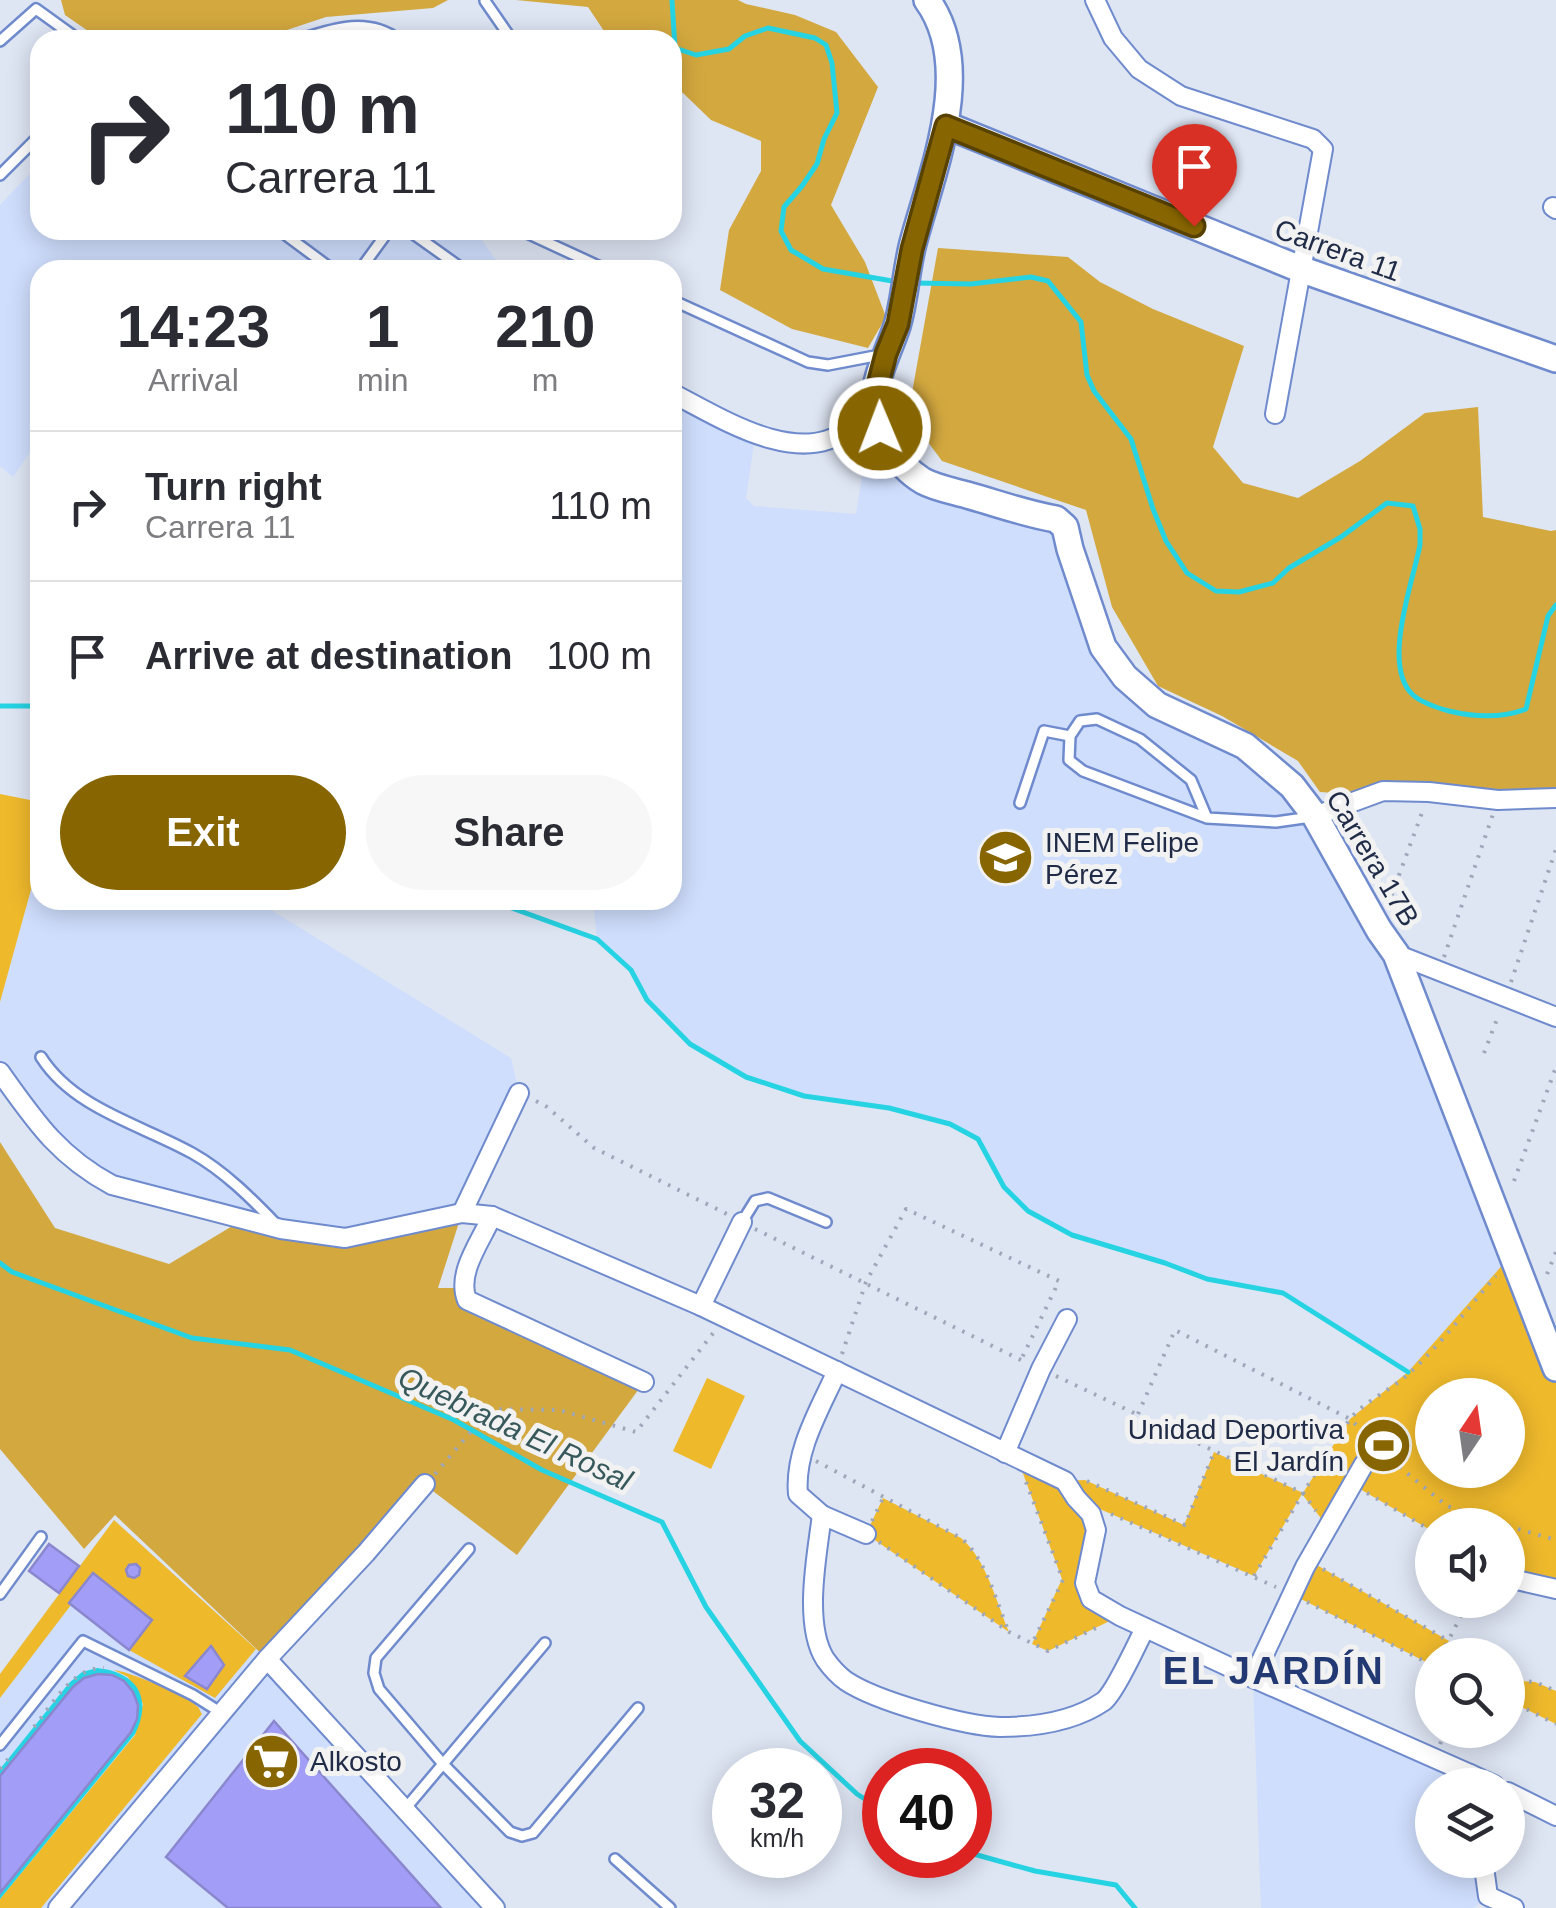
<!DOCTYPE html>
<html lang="en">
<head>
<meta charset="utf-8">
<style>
  :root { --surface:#fff; --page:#f7f7f7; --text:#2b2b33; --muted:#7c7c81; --line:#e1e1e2; --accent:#876500 }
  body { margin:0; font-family:Helvetica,sans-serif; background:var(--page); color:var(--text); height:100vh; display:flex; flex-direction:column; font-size:38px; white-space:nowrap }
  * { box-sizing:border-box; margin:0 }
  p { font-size:32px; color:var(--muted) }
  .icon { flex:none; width:55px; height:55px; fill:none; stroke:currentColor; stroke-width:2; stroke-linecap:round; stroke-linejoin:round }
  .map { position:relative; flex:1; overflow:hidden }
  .drawer { position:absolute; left:30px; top:260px; width:652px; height:650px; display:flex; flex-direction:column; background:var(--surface); border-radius:30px; box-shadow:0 5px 25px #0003 }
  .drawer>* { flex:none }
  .hud { position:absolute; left:30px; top:30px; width:652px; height:210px; border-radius:30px; box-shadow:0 5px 25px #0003; background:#fff; color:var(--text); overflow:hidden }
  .needle { width:65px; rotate:13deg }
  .controls { position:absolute; left:1415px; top:1378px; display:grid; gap:20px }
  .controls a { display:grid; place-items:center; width:110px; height:110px; border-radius:50%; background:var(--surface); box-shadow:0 5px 25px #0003; font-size:50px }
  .speed { position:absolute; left:712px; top:1748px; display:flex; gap:20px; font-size:50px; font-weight:700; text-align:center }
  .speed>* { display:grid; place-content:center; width:130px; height:130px; border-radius:50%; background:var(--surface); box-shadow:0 5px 25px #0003; line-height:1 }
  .speed small { font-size:25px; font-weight:400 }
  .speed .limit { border:15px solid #d22; background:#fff; color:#111 }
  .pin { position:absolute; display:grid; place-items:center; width:85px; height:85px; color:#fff; margin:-102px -42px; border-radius:50% 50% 50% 0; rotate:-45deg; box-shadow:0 0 10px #0007 }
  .pin .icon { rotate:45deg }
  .me { position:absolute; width:110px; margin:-55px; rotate:359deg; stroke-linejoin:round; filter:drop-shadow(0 0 8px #0008) }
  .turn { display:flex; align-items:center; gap:35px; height:210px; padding:0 30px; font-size:45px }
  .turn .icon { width:130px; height:130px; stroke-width:2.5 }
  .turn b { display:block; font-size:70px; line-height:85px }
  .eta { display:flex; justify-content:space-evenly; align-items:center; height:170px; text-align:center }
  .eta b { font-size:60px; font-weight:700; line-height:70px }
  .primary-button { display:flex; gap:20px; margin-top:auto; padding:20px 30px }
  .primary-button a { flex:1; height:115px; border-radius:60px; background:var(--accent); color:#fff; font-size:40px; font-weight:700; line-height:115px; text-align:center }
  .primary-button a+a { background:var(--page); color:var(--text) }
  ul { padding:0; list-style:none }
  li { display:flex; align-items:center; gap:30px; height:150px; padding:0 30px; border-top:2px solid var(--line) }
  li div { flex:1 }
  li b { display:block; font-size:38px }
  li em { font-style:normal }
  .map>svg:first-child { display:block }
  .built { fill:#cfdefd }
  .green { fill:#efb92c; fill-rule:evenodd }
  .forest { fill:#d3a83f }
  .water { fill:#26d3e3 }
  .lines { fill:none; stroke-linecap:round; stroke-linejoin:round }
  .stream { stroke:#26d3e3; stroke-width:5 }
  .building { fill:#a29df7; stroke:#8b87ce; stroke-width:2.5 }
  .lane-casing { stroke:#6f8bcd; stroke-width:14 }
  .street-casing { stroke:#6f8bcd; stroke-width:22 }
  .secondary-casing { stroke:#6f8bcd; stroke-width:30 }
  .path { stroke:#9ea7b9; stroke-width:4; stroke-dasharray:2.5 8; stroke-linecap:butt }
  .lane { stroke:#fff; stroke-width:9 }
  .street { stroke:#fff; stroke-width:18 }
  .secondary { stroke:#fff; stroke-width:25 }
  .route-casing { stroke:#584200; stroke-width:25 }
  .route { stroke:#876500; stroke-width:18 }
  .labels { text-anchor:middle; stroke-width:10; stroke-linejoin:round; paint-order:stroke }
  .street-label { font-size:28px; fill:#202c47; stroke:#f2f2f2 }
  .poi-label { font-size:28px; fill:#202c47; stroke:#f2f2f2; text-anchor:start }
  .water-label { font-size:30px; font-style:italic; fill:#38595c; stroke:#f2f2f2 }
  .district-label { font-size:38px; font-weight:bold; letter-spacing:2.5px; fill:#233974; stroke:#f2f2f2 }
</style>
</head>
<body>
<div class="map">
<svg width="1556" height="1908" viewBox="0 0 1556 1908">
  <rect width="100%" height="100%" fill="#dee5f3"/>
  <!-- built -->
  <g class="built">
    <polygon points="40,163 40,230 475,230 503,270 40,270 40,442 38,441 13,477 0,466 0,205"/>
    <polygon points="673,393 755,436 746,498 754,506 856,514 874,400 915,475 1056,519 1125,677 1292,786 1379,930 1513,1253 1408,1372 1283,1293 1207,1279 1165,1263 1072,1235 1028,1211 1004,1187 978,1139 950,1124 889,1108 804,1096 746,1077 690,1044 647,1000 631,970 597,939 593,900 672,900"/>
    <polygon points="40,857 40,900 255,900 511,1058 519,1093 462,1213 345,1238 90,1173 0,1072 0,1002"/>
    <polygon points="114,1520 267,1659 495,1908 0,1908 0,1674"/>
    <polygon points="1253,1678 1470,1774 1472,1785 1432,1785 1432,1860 1483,1860 1488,1896 1474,1908 1261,1908"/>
  </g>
  <!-- green -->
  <g class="green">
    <polygon points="0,794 40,802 40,857 0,1002"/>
    <path d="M1513,1253L1556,1368V1589L1508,1578V1525H1432V1531L1360,1489L1327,1526L1302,1494L1254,1576L1079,1500L1091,1514L1085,1583L1120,1616L1048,1651L1032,1644L1062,1579L1018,1460L1064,1481L1085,1480L1184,1525L1214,1452L1303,1493L1350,1419L1408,1372ZM1432,1395H1508V1470H1432Z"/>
    <polygon points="707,1378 745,1396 711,1469 673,1451"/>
    <path d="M883,1498L961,1538C987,1560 996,1602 1009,1632L866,1534Z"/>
    <polygon points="114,1520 256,1649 215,1698 129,1650 152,1620 93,1574 69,1603 71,1605 0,1698 0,1674"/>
    <polygon points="1315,1564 1449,1641 1441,1655 1432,1655 1432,1665 1295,1596"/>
    <path d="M114,1670C128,1671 188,1696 198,1707C200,1709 200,1712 202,1714L41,1908H0V1899L135,1735L143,1704L128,1677Z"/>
    <polygon points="1522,1681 1535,1682 1556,1691 1556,1724 1509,1701 1513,1690"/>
  </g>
  <!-- forest -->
  <g class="forest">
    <polygon points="61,0 448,0 433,8 326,17 257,40 101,40 65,15"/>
    <polygon points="516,0 738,0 746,4 795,15 836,32 878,87 831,205 865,262 886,317 868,348 792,329 720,290 729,230 761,171 761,141 711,120 683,93 673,89 672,40 610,40 588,7"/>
    <polygon points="938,248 1068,257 1100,282 1153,309 1244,346 1213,447 1243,483 1298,498 1360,461 1425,413 1478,407 1483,517 1551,531 1556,530 1556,808 1320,792 1298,761 1222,716 1158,686 1112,607 1086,510 942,461 908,415"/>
    <polygon points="0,1142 55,1228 169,1264 234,1225 335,1237 462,1213 438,1288 462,1288 644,1382 517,1555 425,1485 267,1659 115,1515 84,1549 0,1449"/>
  </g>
  <!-- water -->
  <path class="water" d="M97,1668C137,1672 153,1698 135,1734L0,1899V1893L131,1732C152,1688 110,1656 73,1687L0,1776V1769L69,1683L82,1672Z"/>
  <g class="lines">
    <!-- stream -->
    <g class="stream">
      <polyline points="672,0 675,48 696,55 729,49 745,36 768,28 815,38 826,45 832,63 837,113 824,139 817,164 802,186 784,207 781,231 791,250 823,269 898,282"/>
      <path d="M914,283L971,284L1031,277L1048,281L1081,322L1087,375L1094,391L1131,439L1153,509L1166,541L1187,573L1216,591L1239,592L1273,583L1289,568L1341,537L1387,503L1413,506L1420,529V545C1413,582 1381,666 1413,695C1422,703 1438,708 1449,711C1474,717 1502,718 1526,709L1548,616L1556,605"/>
      <polyline points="0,706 40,706"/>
      <polyline points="490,900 597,939 631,970 647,1000 690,1044 746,1077 804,1096 889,1108 950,1124 978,1139 1004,1187 1028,1211 1072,1235 1165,1263 1207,1279 1283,1293 1408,1372"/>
      <polyline points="0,1263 12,1272 192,1338 290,1350 454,1420 542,1470 662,1522 706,1607 800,1741 857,1794 885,1812"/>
      <polyline points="970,1853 1035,1871 1116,1885 1135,1908"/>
    </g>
  </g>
  <!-- building -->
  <g class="building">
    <polygon points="49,1544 79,1566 59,1593 29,1571"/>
    <polygon points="136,1564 140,1568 139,1575 134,1578 128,1576 126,1570 129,1565"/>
    <polygon points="93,1573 152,1620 129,1650 69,1603"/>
    <polygon points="211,1646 224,1665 207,1689 185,1676"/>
    <polygon points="98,1674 112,1675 124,1681 133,1692 138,1705 137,1719 131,1732 0,1893 0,1776 73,1687 84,1678"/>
    <polygon points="274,1721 441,1908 228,1908 166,1857"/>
  </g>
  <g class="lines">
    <defs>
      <g id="lane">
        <polyline points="485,1 512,40"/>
        <path d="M298,40C332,29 367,16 399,40"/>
        <polyline points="0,41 36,9 79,40"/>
        <polyline points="0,175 40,135"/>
        <polyline points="279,230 333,270"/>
        <polyline points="408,230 464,270"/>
        <polyline points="529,234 607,270"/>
        <polyline points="360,270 389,230"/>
        <polyline points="672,300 808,362 828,365 880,355"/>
        <polyline points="1020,803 1044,731 1070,736"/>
        <polyline points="1207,818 1191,780 1140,739 1097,719 1080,721 1070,736 1069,760 1083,771 1207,818 1276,822 1311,817"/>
        <path d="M41,1057C74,1109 142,1125 192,1153C224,1171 251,1198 276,1224"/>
        <polyline points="742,1222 755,1201 768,1198 826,1222"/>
        <polyline points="469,1549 376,1658 374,1673 379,1689 443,1764 510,1832 522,1836 533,1833 638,1708"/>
        <polyline points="0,1594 41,1537"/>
        <polyline points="0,1745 83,1641 193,1695 220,1712"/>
        <polyline points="405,1809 545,1643"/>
        <polyline points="615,1859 670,1908"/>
      </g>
      <g id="street">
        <polyline points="1095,0 1113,38 1139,69 1181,96 1313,139 1323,149 1275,414"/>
        <polyline points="1553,207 1556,209"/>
        <path d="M672,393C719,417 798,469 848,429C857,421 866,409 874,400"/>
        <polyline points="1315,816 1383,791 1429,792 1498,800 1556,798"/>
        <polyline points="1396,954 1556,1017"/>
        <path d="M0,1072C35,1121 58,1156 112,1185L281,1229L345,1238L462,1213L492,1216L701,1306L1065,1481L1076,1498L1091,1514L1096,1530L1085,1583L1091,1599L1120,1616L1253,1678L1470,1774L1472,1785"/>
        <polyline points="462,1213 519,1093"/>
        <path d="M492,1216C481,1241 456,1273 467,1300L644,1382"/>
        <polyline points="701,1306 742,1222"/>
        <path d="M837,1371C820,1409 794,1451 798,1494L822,1515L866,1534"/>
        <polyline points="1005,1453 1041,1369 1067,1319"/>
        <path d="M822,1515C817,1554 803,1624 825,1659C830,1666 839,1676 846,1681C876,1701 964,1726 1000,1727C1035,1727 1075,1721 1104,1701C1115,1692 1137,1644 1145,1628"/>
        <polyline points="1508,1578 1556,1589"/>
        <polyline points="267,1659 495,1908"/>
        <polyline points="1253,1678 1305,1567 1364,1464"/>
        <polyline points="1470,1774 1494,1785"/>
        <polyline points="1508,1792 1556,1816"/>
        <polyline points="1483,1860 1488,1896 1514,1908"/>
        <polyline points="58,1908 267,1659 366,1553 425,1484"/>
      </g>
      <g id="secondary">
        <path d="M927,0C976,67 932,172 913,243C906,270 905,299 897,326C890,348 875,376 875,399C873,429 898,466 923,481C936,488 953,491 967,495C996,503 1026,514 1056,519L1065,527L1070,549L1103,647L1125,677L1157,705L1245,746L1292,786L1315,816L1379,930L1396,954L1556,1368"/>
        <polyline points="946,125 1300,269 1556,359"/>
      </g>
    </defs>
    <!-- lane casing -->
    <use href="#lane" class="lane-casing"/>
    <!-- street casing -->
    <use href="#street" class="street-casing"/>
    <!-- secondary casing -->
    <use href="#secondary" class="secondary-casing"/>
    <!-- path -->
    <g class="path">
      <polyline points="1388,905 1423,810"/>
      <polyline points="1444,957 1493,814"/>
      <polyline points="1511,982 1556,849"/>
      <polyline points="1484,1053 1499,1014"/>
      <polyline points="536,1101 547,1107 594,1148 729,1215"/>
      <polyline points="1514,1181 1556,1067"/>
      <polyline points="755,1229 1025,1362"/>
      <polyline points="1547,1274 1556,1252"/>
      <polyline points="842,1354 866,1282 906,1209 1059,1281 1021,1360"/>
      <polyline points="1056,1376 1303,1493 1316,1511"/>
      <polyline points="1138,1414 1175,1330 1350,1419 1402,1469 1447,1506 1503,1525"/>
      <path d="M816,1461L961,1538C987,1560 996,1602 1009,1632"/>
      <polyline points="435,1474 490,1409 559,1410 636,1432 714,1332"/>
      <polyline points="1087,1481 1185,1525 1214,1452"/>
      <polyline points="1026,1482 1063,1580 1032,1644"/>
      <polyline points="1367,1493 1432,1531"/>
      <polyline points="1111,1514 1276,1587"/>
      <polyline points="872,1521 883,1498"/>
      <polyline points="1508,1526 1556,1540"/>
      <polyline points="879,1542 1009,1632 1048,1651 1102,1625"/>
      <polyline points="1323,1569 1449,1641"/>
      <path d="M1254,1576L1303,1493L1350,1419C1365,1401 1389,1391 1406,1376C1440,1346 1466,1310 1496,1276"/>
      <polyline points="1307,1602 1432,1665"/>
      <polyline points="1441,1655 1469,1600"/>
      <polyline points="1508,1700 1556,1724"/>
      <polyline points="1509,1701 1513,1690 1522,1681 1535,1682 1556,1691"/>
      <path d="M34,1727C53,1704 72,1667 104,1668"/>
      <polyline points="1440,1744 1446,1730"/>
      <polyline points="0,1769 13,1753"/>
    </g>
    <!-- lane -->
    <use href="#lane" class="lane"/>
    <!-- street -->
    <use href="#street" class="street"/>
    <!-- secondary -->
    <use href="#secondary" class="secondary"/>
  </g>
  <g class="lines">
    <defs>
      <polyline id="route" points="880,428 874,400 886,354 898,324 912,249 946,126 1194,226"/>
    </defs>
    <!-- route casing -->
    <use href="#route" class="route-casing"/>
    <!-- route -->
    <use href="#route" class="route"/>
  </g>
  <!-- icons -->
  <defs>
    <symbol id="school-disc" viewBox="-11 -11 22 22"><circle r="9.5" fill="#876500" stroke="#f2f2f2"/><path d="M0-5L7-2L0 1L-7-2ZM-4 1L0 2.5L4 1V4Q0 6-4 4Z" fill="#fff"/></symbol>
    <symbol id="stadium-disc" viewBox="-11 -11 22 22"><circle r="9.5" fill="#876500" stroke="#f2f2f2"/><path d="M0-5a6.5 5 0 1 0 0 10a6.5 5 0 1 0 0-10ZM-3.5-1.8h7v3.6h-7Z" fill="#fff"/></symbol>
    <symbol id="supermarket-disc" viewBox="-11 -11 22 22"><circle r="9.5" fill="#876500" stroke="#f2f2f2"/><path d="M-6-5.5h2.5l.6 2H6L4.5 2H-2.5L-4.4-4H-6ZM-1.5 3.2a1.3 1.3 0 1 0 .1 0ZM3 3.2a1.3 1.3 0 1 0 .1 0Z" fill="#fff"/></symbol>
  </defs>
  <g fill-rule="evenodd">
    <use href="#school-disc" x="974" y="826" width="63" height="63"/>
    <use href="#stadium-disc" x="1352" y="1414" width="63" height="63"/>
    <use href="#supermarket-disc" x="240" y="1730" width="63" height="63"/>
  </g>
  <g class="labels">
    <!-- street labels -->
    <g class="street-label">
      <text transform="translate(1338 250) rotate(20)" y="10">Carrera 11</text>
      <text transform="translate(1373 858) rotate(59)" y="10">Carrera 17B</text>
    </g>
    <!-- poi labels -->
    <g class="poi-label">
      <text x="1045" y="852">INEM Felipe<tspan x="1045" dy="32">Pérez</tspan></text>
      <text x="1344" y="1439" text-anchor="end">Unidad Deportiva<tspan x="1344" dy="32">El Jardín</tspan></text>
      <text x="310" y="1771">Alkosto</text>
    </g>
    <!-- water labels -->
    <g class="water-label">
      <text transform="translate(515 1429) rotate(25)" y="10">Quebrada El Rosal</text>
    </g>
    <!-- district labels -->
    <g class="district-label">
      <text x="1274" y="1684">EL JARDÍN</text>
    </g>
  </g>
</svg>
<div class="controls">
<a><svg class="needle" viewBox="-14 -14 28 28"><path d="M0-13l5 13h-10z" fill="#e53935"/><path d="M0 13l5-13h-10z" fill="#7c7c81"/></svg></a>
<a><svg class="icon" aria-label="sound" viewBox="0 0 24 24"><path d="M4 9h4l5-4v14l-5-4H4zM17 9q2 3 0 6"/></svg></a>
<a><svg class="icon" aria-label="search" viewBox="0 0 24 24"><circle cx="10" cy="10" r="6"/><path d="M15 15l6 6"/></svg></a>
<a><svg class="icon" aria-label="layers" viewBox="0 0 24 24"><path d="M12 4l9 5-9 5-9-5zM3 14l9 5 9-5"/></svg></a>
</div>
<div class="speed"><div>32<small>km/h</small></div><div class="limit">40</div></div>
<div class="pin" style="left:1194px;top:226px;background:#d93025"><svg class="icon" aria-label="arrive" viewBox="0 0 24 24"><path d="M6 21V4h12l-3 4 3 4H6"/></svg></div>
<svg class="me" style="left:880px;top:428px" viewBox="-20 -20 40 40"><circle r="17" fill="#876500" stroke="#fff" stroke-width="3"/><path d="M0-11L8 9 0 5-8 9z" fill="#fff"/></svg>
<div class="hud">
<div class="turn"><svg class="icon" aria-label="right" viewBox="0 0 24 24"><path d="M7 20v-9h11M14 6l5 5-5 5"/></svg><div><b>110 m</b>Carrera 11</div></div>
</div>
<section class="drawer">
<div class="eta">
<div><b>14:23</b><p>Arrival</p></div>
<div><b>1</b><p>min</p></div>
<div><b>210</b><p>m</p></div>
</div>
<ul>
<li><svg class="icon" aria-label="right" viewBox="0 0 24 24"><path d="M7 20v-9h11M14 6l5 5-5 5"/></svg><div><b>Turn right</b><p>Carrera 11</p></div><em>110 m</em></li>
<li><svg class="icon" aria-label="arrive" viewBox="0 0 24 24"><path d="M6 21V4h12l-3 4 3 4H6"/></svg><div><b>Arrive at destination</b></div><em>100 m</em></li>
</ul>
<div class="primary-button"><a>Exit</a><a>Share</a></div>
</section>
</div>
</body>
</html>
